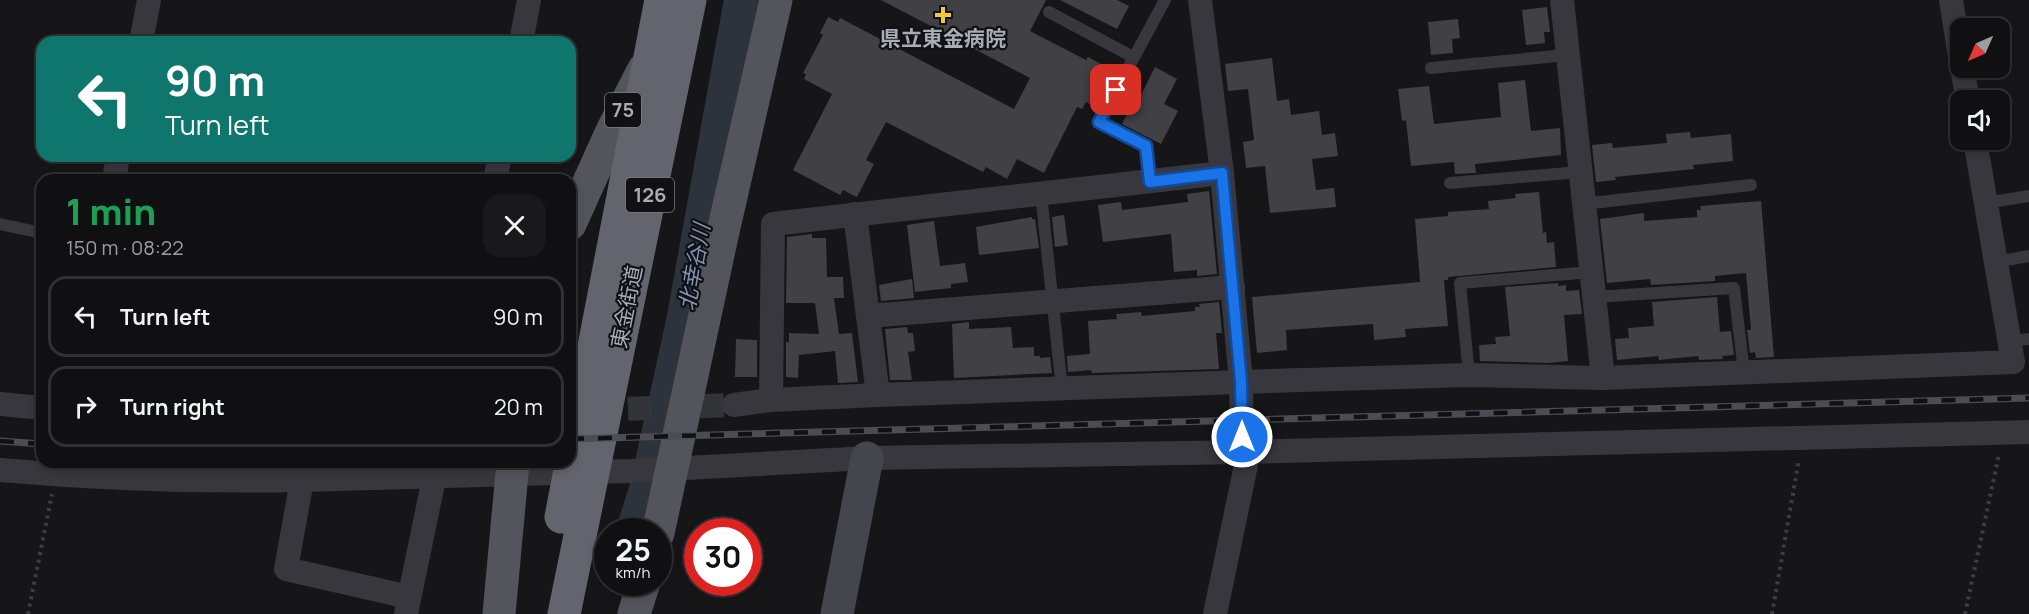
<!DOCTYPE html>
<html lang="en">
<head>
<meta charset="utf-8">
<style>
  :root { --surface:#101012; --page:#19191b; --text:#f1f3f6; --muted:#9c9d9f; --line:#303032 }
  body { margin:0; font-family:Manrope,"Noto Sans JP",sans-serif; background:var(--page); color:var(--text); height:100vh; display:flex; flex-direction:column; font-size:22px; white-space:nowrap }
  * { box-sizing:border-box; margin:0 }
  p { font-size:20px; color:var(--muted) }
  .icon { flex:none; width:33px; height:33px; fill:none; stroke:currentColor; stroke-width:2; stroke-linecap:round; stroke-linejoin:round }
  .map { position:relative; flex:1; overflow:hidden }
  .details { position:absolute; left:36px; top:174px; width:540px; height:294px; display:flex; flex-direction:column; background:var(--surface); border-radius:18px; box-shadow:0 3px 9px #0003,0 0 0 2px var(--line) }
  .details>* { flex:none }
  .top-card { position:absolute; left:36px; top:36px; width:540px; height:126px; border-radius:18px; box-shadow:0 3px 9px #0003,0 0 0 2px var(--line); background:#0f766e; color:#fff; overflow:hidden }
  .needle { width:39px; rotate:225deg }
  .tools { position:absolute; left:1950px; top:18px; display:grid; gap:12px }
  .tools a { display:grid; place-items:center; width:60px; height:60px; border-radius:12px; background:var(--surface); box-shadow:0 3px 9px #0003,0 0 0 2px var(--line); font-size:30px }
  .speed { position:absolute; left:594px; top:518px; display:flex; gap:12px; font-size:30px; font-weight:700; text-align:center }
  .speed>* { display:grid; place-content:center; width:78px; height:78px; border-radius:50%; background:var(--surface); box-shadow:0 3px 9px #0003,0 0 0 2px var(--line); line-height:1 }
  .speed small { font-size:15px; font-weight:400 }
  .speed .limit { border:9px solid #d22; background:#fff; color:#111 }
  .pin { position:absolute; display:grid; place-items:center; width:51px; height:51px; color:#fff; margin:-26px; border-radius:12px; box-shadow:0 3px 9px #0006 }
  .me { position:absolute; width:66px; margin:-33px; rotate:0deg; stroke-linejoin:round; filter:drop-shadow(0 0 4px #0008) }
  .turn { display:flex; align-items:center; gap:21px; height:126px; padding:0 30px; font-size:27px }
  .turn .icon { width:78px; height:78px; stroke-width:2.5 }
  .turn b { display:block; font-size:42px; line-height:51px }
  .round { display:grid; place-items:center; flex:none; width:63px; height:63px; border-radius:18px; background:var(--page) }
  .summary { display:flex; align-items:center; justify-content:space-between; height:102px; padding:0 30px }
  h1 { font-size:36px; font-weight:800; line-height:45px; color:#1e9e55 }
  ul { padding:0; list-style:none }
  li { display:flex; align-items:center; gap:18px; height:81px; margin:0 12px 9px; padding:0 18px; border:3px solid var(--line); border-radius:18px }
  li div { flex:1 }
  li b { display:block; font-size:22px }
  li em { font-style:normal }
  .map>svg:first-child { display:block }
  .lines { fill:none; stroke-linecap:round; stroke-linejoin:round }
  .river { stroke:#2c333c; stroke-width:36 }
  .building { fill:#404045 }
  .street-tunnel { stroke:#333438; stroke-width:24; stroke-dasharray:24 12; stroke-linecap:butt }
  .path { stroke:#3d3e44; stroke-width:4; stroke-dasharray:3 4.5; stroke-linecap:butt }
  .lane { stroke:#37373d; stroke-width:12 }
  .street { stroke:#37373d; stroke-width:24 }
  .secondary { stroke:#45464d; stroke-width:33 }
  .primary { stroke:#53545c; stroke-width:33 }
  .highway { stroke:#63646e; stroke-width:33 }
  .rail-casing { stroke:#4c4d54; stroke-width:7 }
  .rail { stroke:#111113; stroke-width:4.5; stroke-dasharray:14; stroke-linecap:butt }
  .route-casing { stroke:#114b97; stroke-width:15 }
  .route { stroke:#1a73e8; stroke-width:10 }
  .poi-dot { fill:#f2cb34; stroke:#111113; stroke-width:2 }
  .labels { text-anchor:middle; stroke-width:4.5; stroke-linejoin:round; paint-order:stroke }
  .shield { fill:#111113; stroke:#7b7d86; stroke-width:1.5 }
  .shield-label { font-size:20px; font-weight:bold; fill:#a8abb8 }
  .poi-label { font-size:21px; font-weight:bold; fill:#a8abb8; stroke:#111113 }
  .street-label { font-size:21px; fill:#a8abb8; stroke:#111113 }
  .water-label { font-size:22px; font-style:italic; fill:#7f93b3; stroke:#111113 }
</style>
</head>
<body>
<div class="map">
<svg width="2029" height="614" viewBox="0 0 2029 614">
  <rect width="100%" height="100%" fill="#161618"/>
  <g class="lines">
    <!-- river -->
    <polyline class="river" points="634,531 648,486 685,317 742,0"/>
  </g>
  <!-- building -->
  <g class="building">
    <polygon points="881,0 1046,0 1030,31 1086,60 1088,57 1105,66 1101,72 1111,77 1095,107 1086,102 1082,109 1077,107 1044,173 1017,159 1007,179 986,167 983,172 886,122 866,160 874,164 857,197 843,190 840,195 793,170 832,94 804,79 806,74 803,73 823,35 820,33 828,17 838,22 840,18 1014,109 1030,78"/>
    <polygon points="1060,0 1117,0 1129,6 1117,29"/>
    <polygon points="1547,7 1550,32 1544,32 1545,43 1526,45 1522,10"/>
    <polygon points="1458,19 1460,38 1452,39 1453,53 1431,55 1428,22"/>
    <polygon points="1272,58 1277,101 1289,99 1291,115 1319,111 1322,135 1335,133 1338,156 1312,159 1316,190 1334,188 1336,207 1270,213 1265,166 1246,168 1243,142 1254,140 1248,89 1228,91 1225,64"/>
    <polygon points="1155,67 1177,79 1164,104 1178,111 1161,144 1122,124 1139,91 1142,93"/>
    <polygon points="1525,80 1531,131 1560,128 1561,155 1475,164 1476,173 1455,174 1454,162 1411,166 1406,120 1402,121 1398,89 1429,86 1434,124 1501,117 1498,83"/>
    <polygon points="1690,132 1691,138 1731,134 1733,161 1693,165 1694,169 1615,177 1616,180 1596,182 1592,145 1612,143 1613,148 1667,143 1666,134"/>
    <polygon points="1209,191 1217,274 1197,276 1197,270 1174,272 1171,234 1103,242 1098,205 1121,202 1122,210 1188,202 1187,194"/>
    <polygon points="1539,192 1543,233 1546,232 1547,243 1554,242 1556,267 1448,277 1448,280 1444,280 1448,326 1405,329 1406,337 1374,340 1373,324 1286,330 1287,350 1257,353 1252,297 1420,282 1415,219 1448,216 1448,212 1489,209 1488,201 1516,198 1515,194"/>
    <polygon points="1761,201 1774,357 1756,358 1755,352 1750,353 1747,330 1751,330 1746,273 1715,276 1715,281 1651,285 1650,279 1607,283 1600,219 1644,213 1644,221 1697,217 1697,210 1701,210 1700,206"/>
    <polygon points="1064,215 1068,245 1055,247 1052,217"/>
    <polygon points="1032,217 1032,219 1035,219 1039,248 979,255 976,227"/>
    <polygon points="934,221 940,266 965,263 968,282 951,284 951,288 915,292 907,225"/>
    <polygon points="812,234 812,238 826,238 827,277 843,277 844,298 834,298 839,334 852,333 858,382 838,383 835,351 799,355 798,378 786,377 786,342 789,342 789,333 819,334 815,303 786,303 787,237"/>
    <polygon points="912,279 914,298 881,301 879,285"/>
    <polygon points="1558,283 1558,286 1566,285 1566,291 1579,290 1582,314 1564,315 1568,361 1548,363 1480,361 1479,345 1496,344 1495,337 1510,336 1505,287"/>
    <polygon points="1717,297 1720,332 1731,331 1734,355 1722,356 1723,359 1699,360 1698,356 1659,360 1658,356 1617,360 1615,339 1629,338 1628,328 1654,326 1652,302"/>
    <polygon points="1219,302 1222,333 1216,333 1219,369 1092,373 1091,370 1068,372 1067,356 1090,354 1088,321 1117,319 1116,314 1141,312 1142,316 1195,311 1195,307 1200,307 1199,304"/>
    <polygon points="969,322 969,329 1011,327 1013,348 1034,347 1034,356 1040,356 1040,358 1050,357 1052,373 954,378 952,324"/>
    <polygon points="907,327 908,333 913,333 915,351 908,352 912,380 890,380 885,329"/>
    <polygon points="736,339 757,340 757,377 735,377"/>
  </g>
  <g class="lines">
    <!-- street-tunnel -->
    <polyline class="street-tunnel" points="592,410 734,405"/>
    <!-- path -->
    <g class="path">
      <polyline points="28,614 52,494"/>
      <polyline points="1772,614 1799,459"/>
      <polyline points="1965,614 1999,454"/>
    </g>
    <!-- lane -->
    <g class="lane">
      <polyline points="1049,12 1133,57"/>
      <polyline points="1431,68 1567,55"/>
      <polyline points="1151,182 1146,146 1099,122 1165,0"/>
      <polyline points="1450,183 1580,172"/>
      <polyline points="1041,194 1062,389"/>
      <polyline points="1986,203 2029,196"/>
      <polyline points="1583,204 1751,185"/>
      <polyline points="0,224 42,233"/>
      <polyline points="1996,262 2029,256"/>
      <polyline points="1594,297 1734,288 1744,372"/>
      <polyline points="2010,341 2029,339"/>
      <polyline points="1469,375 1460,283 1591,272"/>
    </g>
    <!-- street -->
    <g class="street">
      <polyline points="1200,0 1222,173 1241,382 1242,437 1246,465 1215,614"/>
      <polyline points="1562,0 1603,378"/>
      <polyline points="1951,0 1960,57"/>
      <polyline points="141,42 149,0"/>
      <polyline points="521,42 529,0"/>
      <polyline points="1962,68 1968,100"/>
      <polyline points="114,180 118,156"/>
      <polyline points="495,180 500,156"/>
      <polyline points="855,214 878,395"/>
      <polyline points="868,316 1233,287"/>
      <polyline points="771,400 773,224 1222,173"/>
      <polyline points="0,404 42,408"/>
      <polyline points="734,405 771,400 878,395 1241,382 1469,375 1603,378 2013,362 1975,140"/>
      <path d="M0,470C100,479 201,482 302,480L631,471L867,458L1244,452L2029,432"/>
      <polyline points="302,480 286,569 409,597"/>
      <polyline points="406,614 437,464"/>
    </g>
    <!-- secondary -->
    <polyline class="secondary" points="837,614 867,458"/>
    <!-- primary -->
    <g class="primary">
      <polyline points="570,224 612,131 644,69"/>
      <polyline points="658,533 722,236 776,0"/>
      <polyline points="499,614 513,462"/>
      <polyline points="634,614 644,582"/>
    </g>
    <!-- highway -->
    <g class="highway">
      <polyline points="561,517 661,0"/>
      <polyline points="564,614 690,0"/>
    </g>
    <defs>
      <g id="rail">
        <polyline points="570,439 2029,398"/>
        <polyline points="0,441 42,444"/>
      </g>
    </defs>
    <!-- rail casing -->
    <use href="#rail" class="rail-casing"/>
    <!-- rail -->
    <use href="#rail" class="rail"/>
  </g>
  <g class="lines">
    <defs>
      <polyline id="route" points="1116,90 1099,122 1146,146 1150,182 1222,173 1241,382 1242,437"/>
    </defs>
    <!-- route casing -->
    <use href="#route" class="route-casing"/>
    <!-- route -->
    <use href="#route" class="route"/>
  </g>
  <!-- markers -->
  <path class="poi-dot" d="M940 6h6v6h6v6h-6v6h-6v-6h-6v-6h6z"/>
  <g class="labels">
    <!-- shield labels -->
    <g class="shield">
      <rect x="605" y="93" width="36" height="34" rx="4.5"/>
      <rect x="626" y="178" width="48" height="34" rx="4.5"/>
    </g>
    <g class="shield-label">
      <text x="623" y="117">75</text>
      <text x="650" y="202">126</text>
    </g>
    <!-- poi labels -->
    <g class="poi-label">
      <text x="943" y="46">県立東金病院</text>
    </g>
    <!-- street labels -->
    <g class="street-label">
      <text transform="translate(627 307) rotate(-79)" y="7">東金街道</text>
    </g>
    <!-- water labels -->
    <g class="water-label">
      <text transform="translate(694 267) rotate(-80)" y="8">北幸谷川</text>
    </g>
  </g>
</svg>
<div class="tools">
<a><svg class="needle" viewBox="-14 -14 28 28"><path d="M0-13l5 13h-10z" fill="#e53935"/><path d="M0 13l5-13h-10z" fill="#9c9d9f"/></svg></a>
<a><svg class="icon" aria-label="sound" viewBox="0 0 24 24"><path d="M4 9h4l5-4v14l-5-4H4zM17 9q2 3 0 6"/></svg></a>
</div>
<div class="speed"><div>25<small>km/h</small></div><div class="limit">30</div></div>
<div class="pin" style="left:1116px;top:90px;background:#d93025"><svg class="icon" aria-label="arrive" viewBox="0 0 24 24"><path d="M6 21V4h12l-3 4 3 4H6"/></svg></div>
<svg class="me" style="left:1242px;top:437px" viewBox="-20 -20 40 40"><circle r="17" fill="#1a73e8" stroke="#fff" stroke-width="3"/><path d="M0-11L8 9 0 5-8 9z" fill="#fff"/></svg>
<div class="top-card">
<div class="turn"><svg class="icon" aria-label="left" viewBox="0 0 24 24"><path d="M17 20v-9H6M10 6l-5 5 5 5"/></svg><div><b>90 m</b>Turn left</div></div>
</div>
<section class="details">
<div class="summary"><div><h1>1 min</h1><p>150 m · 08:22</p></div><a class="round"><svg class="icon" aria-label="close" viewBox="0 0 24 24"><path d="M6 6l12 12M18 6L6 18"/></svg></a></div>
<ul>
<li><svg class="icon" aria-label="left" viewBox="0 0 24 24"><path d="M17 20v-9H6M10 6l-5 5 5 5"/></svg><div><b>Turn left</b></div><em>90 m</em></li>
<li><svg class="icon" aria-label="right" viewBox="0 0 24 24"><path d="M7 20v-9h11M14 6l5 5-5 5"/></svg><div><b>Turn right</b></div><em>20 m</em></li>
</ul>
</section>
</div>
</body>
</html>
